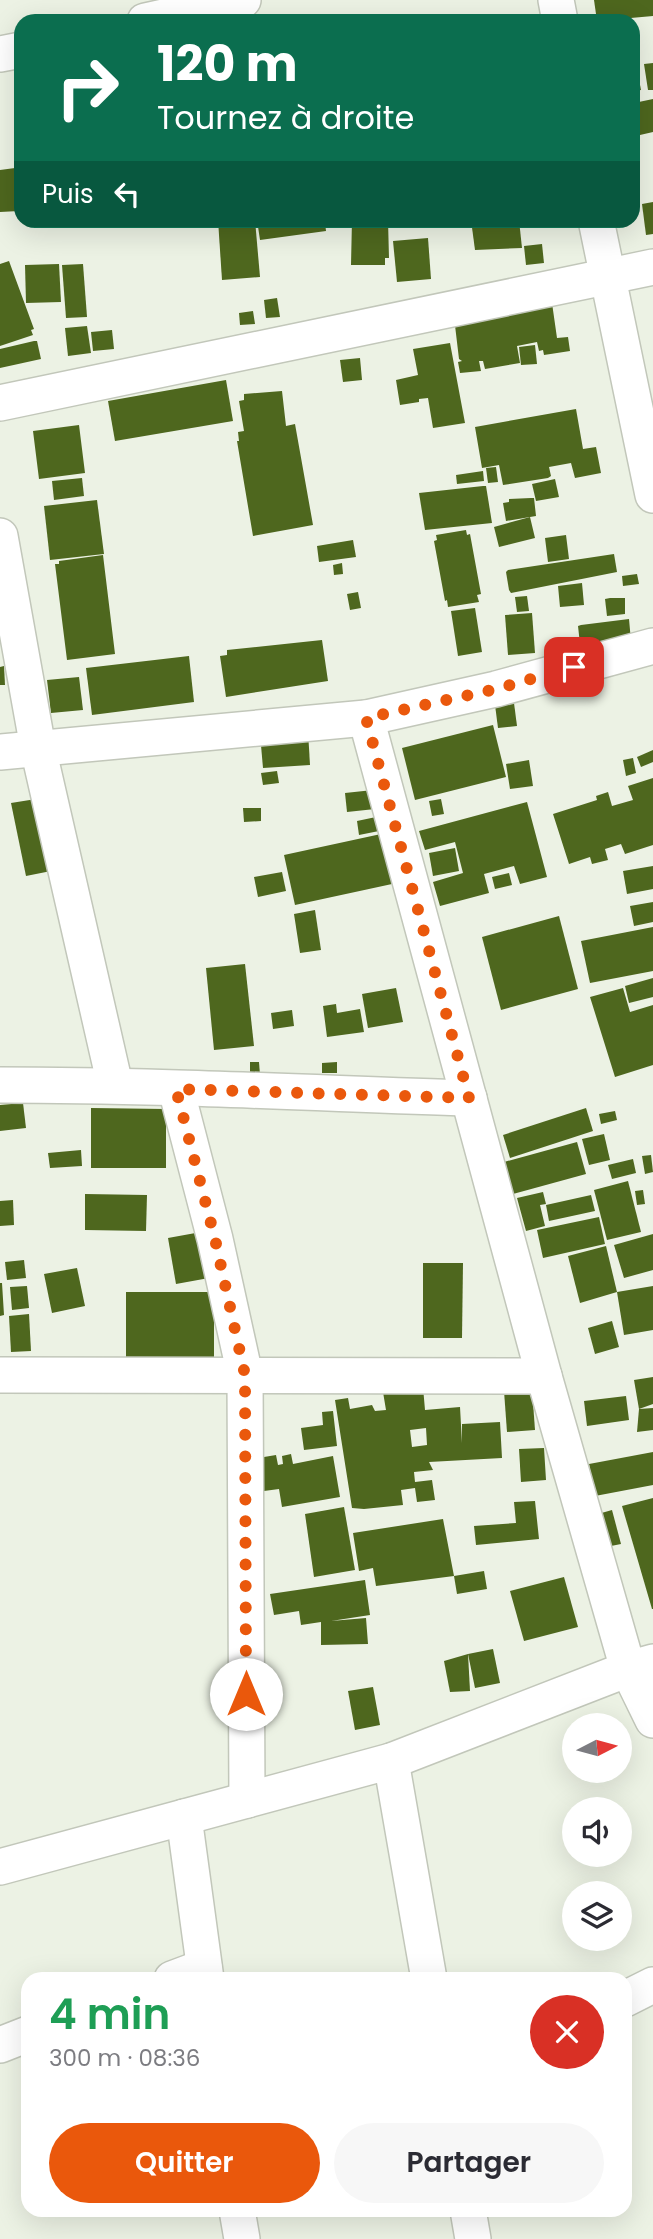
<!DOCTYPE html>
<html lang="fr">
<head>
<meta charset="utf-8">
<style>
  :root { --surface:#fff; --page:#f7f7f7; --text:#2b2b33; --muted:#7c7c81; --accent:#ea580c }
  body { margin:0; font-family:Poppins,sans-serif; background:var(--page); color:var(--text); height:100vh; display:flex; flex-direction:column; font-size:26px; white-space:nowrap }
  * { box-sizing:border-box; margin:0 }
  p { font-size:23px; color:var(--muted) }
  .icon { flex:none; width:38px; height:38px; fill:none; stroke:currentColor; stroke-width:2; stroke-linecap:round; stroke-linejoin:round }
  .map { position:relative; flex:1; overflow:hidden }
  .side { position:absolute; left:21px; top:1972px; width:611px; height:245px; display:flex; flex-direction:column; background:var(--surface); border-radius:21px; box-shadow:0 7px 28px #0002 }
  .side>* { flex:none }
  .guide { position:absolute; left:14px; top:14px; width:626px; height:214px; border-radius:21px; box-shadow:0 7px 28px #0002; background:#0b6e4f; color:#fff; overflow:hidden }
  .needle { width:46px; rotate:84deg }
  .buttons { position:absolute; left:562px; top:1713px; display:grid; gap:14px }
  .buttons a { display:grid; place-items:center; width:70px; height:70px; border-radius:50%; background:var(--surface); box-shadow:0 7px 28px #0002; font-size:35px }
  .pin { position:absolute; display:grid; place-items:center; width:60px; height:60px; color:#fff; margin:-30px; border-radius:14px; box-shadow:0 4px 10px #0006 }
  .me { position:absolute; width:77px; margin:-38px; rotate:0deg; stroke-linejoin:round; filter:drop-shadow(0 0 5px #0008) }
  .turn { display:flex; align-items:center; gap:24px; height:147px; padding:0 28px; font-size:32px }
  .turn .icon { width:91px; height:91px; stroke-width:2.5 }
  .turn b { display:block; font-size:49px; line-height:60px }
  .then { display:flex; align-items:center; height:66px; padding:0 28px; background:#0003; gap:14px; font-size:26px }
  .round { display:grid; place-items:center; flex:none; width:74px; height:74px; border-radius:37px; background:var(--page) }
  .head { display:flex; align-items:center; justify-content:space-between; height:119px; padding:0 28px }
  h1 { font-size:42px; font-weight:600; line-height:52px; color:#1e9e55 }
  .action { display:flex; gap:14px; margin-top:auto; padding:14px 28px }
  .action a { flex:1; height:80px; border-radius:42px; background:var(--accent); color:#fff; font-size:28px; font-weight:600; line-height:80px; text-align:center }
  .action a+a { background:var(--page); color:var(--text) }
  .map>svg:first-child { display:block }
  .building { fill:#4e671e; fill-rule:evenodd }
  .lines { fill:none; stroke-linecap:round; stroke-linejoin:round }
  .street-casing { stroke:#c2c7ba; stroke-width:38 }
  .street { stroke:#fff; stroke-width:35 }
  .route { stroke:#ea580c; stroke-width:12; stroke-dasharray:0 21.6 }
</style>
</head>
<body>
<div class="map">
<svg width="653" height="2239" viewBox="0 0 653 2239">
  <rect width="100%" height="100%" fill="#ecf2e4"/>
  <!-- building -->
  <g class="building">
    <polygon points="594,0 653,0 653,16 597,21"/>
    <polygon points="484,14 485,21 463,21 462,18"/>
    <polygon points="634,54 641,90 634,91"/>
    <polygon points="653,63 653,90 648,90 644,64"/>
    <polygon points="653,99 653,132 640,135 634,103"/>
    <polygon points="15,168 19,211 0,212 0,170"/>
    <polygon points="653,202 653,234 646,235 642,204"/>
    <polygon points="218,220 255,220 260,277 222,280"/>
    <polygon points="257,220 319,220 319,223 325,222 326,231 260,240"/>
    <polygon points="352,220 388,220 389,258 385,258 385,265 351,265"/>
    <polygon points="393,220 437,220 437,228 390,226"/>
    <polygon points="471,220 519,220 522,248 475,250"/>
    <polygon points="428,238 431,279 397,282 393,241"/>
    <polygon points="542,244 544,263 526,265 524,246"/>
    <polygon points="9,261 34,329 31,330 33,335 0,346 0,264"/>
    <polygon points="59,264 61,302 26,303 25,265"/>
    <polygon points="83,264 87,317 66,318 62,265"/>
    <polygon points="277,298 280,317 266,318 264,300"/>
    <polygon points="552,303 557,338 568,337 570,351 544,355 543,350 539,351 537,342 517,346 520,363 485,369 483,361 479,361 481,371 460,373 458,362 462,361 459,359 454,317"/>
    <polygon points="253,311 255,324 240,325 239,313"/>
    <polygon points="87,326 91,353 68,356 65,328"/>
    <polygon points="112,330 114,349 93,351 91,332"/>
    <polygon points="34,341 37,341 41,359 0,368 0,349"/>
    <polygon points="450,343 465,423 433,428 428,398 419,399 419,402 400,405 396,380 418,375 413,349"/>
    <polygon points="535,345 537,364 521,365 519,347"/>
    <polygon points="360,358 362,380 343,382 340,360"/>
    <polygon points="226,380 233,421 115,441 108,401"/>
    <polygon points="282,391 286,426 295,424 313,525 253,536 237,441 239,441 238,432 244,431 239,401 244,400 244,394"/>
    <polygon points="576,409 583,449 596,447 601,473 575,478 571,463 549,467 551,476 548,478 503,485 499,465 482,468 475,427"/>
    <polygon points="79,425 85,473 39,479 33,431"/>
    <polygon points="496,467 498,482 488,483 486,468"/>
    <polygon points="483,471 484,481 457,484 456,475"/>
    <polygon points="82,478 84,496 54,500 52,481"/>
    <polygon points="555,479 559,497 536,501 532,484"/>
    <polygon points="483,486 486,486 492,523 425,530 419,493"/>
    <polygon points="531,498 534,498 536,516 530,517 535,538 499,547 494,527 530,517 506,521 503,503 509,502 509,499"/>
    <polygon points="97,500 104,554 50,560 44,506"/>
    <polygon points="466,530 467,535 470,534 481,594 477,595 479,602 448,607 447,600 445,601 434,541 437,540 436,535"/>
    <polygon points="566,535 569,559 548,562 545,538"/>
    <polygon points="353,540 356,557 319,562 317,546"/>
    <polygon points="614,554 617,572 511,593 509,590 506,572 508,570"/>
    <polygon points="103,555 115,654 67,660 55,564 59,564 59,561"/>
    <polygon points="342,563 343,574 334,575 333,565"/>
    <polygon points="637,574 639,584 623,586 622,576"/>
    <polygon points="582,583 584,605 560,607 558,586"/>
    <polygon points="358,592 361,608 350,610 347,594"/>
    <polygon points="527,596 529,611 517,612 515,597"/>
    <polygon points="610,598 625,598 625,614 607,616 605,599"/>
    <polygon points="475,608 482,652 458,656 451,611"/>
    <polygon points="532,613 535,653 508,655 505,615"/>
    <polygon points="629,619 631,641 583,647 583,644 580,644 578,626 581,625"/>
    <polygon points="322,640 328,681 226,697 220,656 227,655 227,650"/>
    <polygon points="189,656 194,702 92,715 86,668"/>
    <polygon points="4,666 5,685 0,685 0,667"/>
    <polygon points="79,677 83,710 51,713 47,680"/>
    <polygon points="514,703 517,726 498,728 495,705"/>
    <polygon points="493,725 506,777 415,800 402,748"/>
    <polygon points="308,731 310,765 263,768 260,734"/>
    <polygon points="653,750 653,762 641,767 637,757"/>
    <polygon points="633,758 636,773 626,776 623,760"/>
    <polygon points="529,760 533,786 510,789 506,764"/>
    <polygon points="277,771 279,783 263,785 261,773"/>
    <polygon points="653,778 653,845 625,854 621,844 605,849 608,860 592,864 590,857 569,864 553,814 597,800 596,796 608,792 612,806 633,800 628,786"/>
    <polygon points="373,790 375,809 347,812 345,793"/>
    <polygon points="36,799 51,871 26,876 11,803"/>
    <polygon points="441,799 444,814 432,816 429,801"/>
    <polygon points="527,802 547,877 520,884 514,866 484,874 489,893 440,906 433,882 463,873 455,842 425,850 419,831"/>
    <polygon points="243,808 261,808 261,821 244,822"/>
    <polygon points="376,817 379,831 359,835 357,821"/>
    <polygon points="381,834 392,884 295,905 284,855"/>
    <polygon points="455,848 459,871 433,876 429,853"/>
    <polygon points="653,866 653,889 627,894 623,871"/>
    <polygon points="282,872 286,891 258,897 254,877"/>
    <polygon points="509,873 512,885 495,889 492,877"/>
    <polygon points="653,902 653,922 634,926 630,906"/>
    <polygon points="315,910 321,950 300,953 294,914"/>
    <polygon points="559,916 578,989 501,1010 482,937"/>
    <polygon points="653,927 653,971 590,983 581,941"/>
    <polygon points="245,964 254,1046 214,1050 206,968"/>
    <polygon points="653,978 653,997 629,1003 625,986"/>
    <polygon points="396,988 403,1022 368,1028 362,994"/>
    <polygon points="623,988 630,1012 653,1005 653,1065 615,1077 590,997"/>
    <polygon points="336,1004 337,1013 360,1009 364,1032 327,1037 323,1006"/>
    <polygon points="292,1010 294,1026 273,1029 271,1013"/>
    <polygon points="250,1062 259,1062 260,1075 250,1075"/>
    <polygon points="337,1062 337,1073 322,1073 322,1063"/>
    <polygon points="23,1103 26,1128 0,1131 0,1105"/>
    <polygon points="91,1108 166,1109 166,1168 91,1168"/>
    <polygon points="586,1108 593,1131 510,1158 503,1135"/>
    <polygon points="615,1111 617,1120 601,1124 599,1114"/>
    <polygon points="604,1134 610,1160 589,1165 582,1139"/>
    <polygon points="577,1142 586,1174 513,1194 504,1162"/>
    <polygon points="81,1150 82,1166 50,1168 48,1153"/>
    <polygon points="651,1155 653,1172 645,1174 642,1156"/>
    <polygon points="633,1159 636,1173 612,1179 608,1165"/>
    <polygon points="628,1181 641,1232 607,1240 594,1190"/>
    <polygon points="643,1190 645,1204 637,1205 635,1191"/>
    <polygon points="543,1192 546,1204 540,1205 545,1226 526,1231 517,1198"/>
    <polygon points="85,1194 147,1195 146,1231 85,1230"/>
    <polygon points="591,1195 595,1211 549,1221 546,1205"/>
    <polygon points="13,1200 14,1225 0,1226 0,1201"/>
    <polygon points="599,1217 605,1244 543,1258 537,1230"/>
    <polygon points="201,1232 209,1278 176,1284 168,1238"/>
    <polygon points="653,1234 653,1270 624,1278 614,1245"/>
    <polygon points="606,1246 617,1292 580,1303 568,1256"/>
    <polygon points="24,1260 26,1278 7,1280 5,1262"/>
    <polygon points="423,1263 463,1263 462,1338 423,1338"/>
    <polygon points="77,1268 85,1306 52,1313 44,1274"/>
    <polygon points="0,1283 2,1283 4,1315 0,1316"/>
    <polygon points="27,1286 29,1308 12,1310 10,1287"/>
    <polygon points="653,1286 653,1330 624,1335 617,1292"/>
    <rect x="126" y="1292" width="88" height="70"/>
    <polygon points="29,1314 31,1351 11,1352 9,1316"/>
    <polygon points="612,1321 619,1347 595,1354 588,1328"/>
    <polygon points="653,1377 653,1404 639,1409 634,1380"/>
    <path d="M423,1387L425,1410L460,1407L462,1443V1424L500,1422L502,1458L429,1462L433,1470L414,1472L415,1482L432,1480L435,1500L417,1502L415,1488L401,1490L403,1505L364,1509L352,1508L335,1400L348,1398L350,1409L372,1405L375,1411L386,1410L383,1392ZM426,1428L427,1445L412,1447L410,1430Z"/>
    <polygon points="532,1389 535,1430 507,1432 504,1391"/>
    <polygon points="626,1396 629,1420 587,1426 584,1401"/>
    <polygon points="653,1408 653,1430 637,1432 639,1409"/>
    <polygon points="333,1411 337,1446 304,1450 301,1428 323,1425 322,1412"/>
    <polygon points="544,1448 546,1480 521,1482 519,1449"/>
    <polygon points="653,1452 653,1485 595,1496 589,1464"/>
    <polygon points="291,1454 293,1464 333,1456 340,1497 282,1507 279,1489 264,1491 258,1458 276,1455 278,1465 283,1464 282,1456"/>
    <polygon points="653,1498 653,1609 652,1609 622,1506"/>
    <polygon points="535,1501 539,1539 476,1545 474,1526 516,1523 514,1502"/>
    <polygon points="344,1507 355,1570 314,1577 305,1514"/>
    <polygon points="612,1510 621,1544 606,1547 598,1514"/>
    <polygon points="443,1519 454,1576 376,1586 373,1568 359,1571 353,1533"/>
    <polygon points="484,1571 487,1589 457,1594 454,1576"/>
    <polygon points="564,1577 578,1627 524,1641 510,1591"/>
    <polygon points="365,1580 370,1615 331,1621 366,1618 368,1644 321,1645 321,1622 301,1625 299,1611 274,1615 270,1594"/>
    <polygon points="493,1649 500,1683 475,1688 468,1654"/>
    <polygon points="468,1654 470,1691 450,1692 444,1661"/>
    <polygon points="373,1687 380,1725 355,1730 348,1691"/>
  </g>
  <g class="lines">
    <defs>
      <g id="street">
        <polyline points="556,0 560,21"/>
        <polyline points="145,21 243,0"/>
        <polyline points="0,54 21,50"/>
        <polyline points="596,220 653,495"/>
        <polyline points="0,403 653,267"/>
        <polyline points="0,536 38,748 115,1085"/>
        <polyline points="366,718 544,1376 628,1669 653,1720"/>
        <polyline points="0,752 366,718 496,689 653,646"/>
        <path d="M0,1085C156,1085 312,1093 469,1098"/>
        <polyline points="176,1089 215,1239 245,1375 247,1800"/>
        <polyline points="0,1375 544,1376"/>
        <polyline points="391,1761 429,1979"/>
        <polyline points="184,1817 206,1979"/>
        <polyline points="0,1867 391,1761 628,1669 653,1662"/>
        <polyline points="172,1979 204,1967"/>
        <polyline points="625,1999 653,1985"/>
        <polyline points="0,2045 28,2034"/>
        <polyline points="237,2210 242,2239"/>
        <polyline points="468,2210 473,2239"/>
      </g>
    </defs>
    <!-- street casing -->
    <use href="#street" class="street-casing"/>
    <!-- street -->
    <use href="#street" class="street"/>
  </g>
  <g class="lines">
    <!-- route -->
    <polyline class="route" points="246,1694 245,1375 215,1239 176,1089 469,1098 366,718 496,689 574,667"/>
  </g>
</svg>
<div class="buttons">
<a><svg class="needle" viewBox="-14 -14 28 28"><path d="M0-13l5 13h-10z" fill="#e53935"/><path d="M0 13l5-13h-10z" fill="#7c7c81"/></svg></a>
<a><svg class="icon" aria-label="sound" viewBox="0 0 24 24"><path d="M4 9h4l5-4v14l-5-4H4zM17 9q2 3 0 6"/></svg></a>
<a><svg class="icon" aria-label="layers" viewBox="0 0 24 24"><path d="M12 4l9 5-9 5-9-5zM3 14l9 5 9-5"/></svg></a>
</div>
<div class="pin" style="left:574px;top:667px;background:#d93025"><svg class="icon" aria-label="arrive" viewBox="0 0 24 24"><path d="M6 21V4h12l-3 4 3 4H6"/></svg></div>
<svg class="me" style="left:246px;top:1694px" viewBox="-20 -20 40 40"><circle r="19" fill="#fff"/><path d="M0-13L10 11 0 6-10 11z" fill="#ea580c"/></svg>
<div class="guide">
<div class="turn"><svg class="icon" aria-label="right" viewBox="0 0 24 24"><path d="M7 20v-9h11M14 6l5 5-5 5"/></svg><div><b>120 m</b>Tournez à droite</div></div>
<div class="then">Puis<svg class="icon" aria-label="left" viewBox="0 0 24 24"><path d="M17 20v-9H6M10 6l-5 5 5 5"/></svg></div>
</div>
<section class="side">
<div class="head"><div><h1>4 min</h1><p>300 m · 08:36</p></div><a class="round" style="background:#d93025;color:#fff"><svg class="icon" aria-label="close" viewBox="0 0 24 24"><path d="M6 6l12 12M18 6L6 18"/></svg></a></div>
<div class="action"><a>Quitter</a><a>Partager</a></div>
</section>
</div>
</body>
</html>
